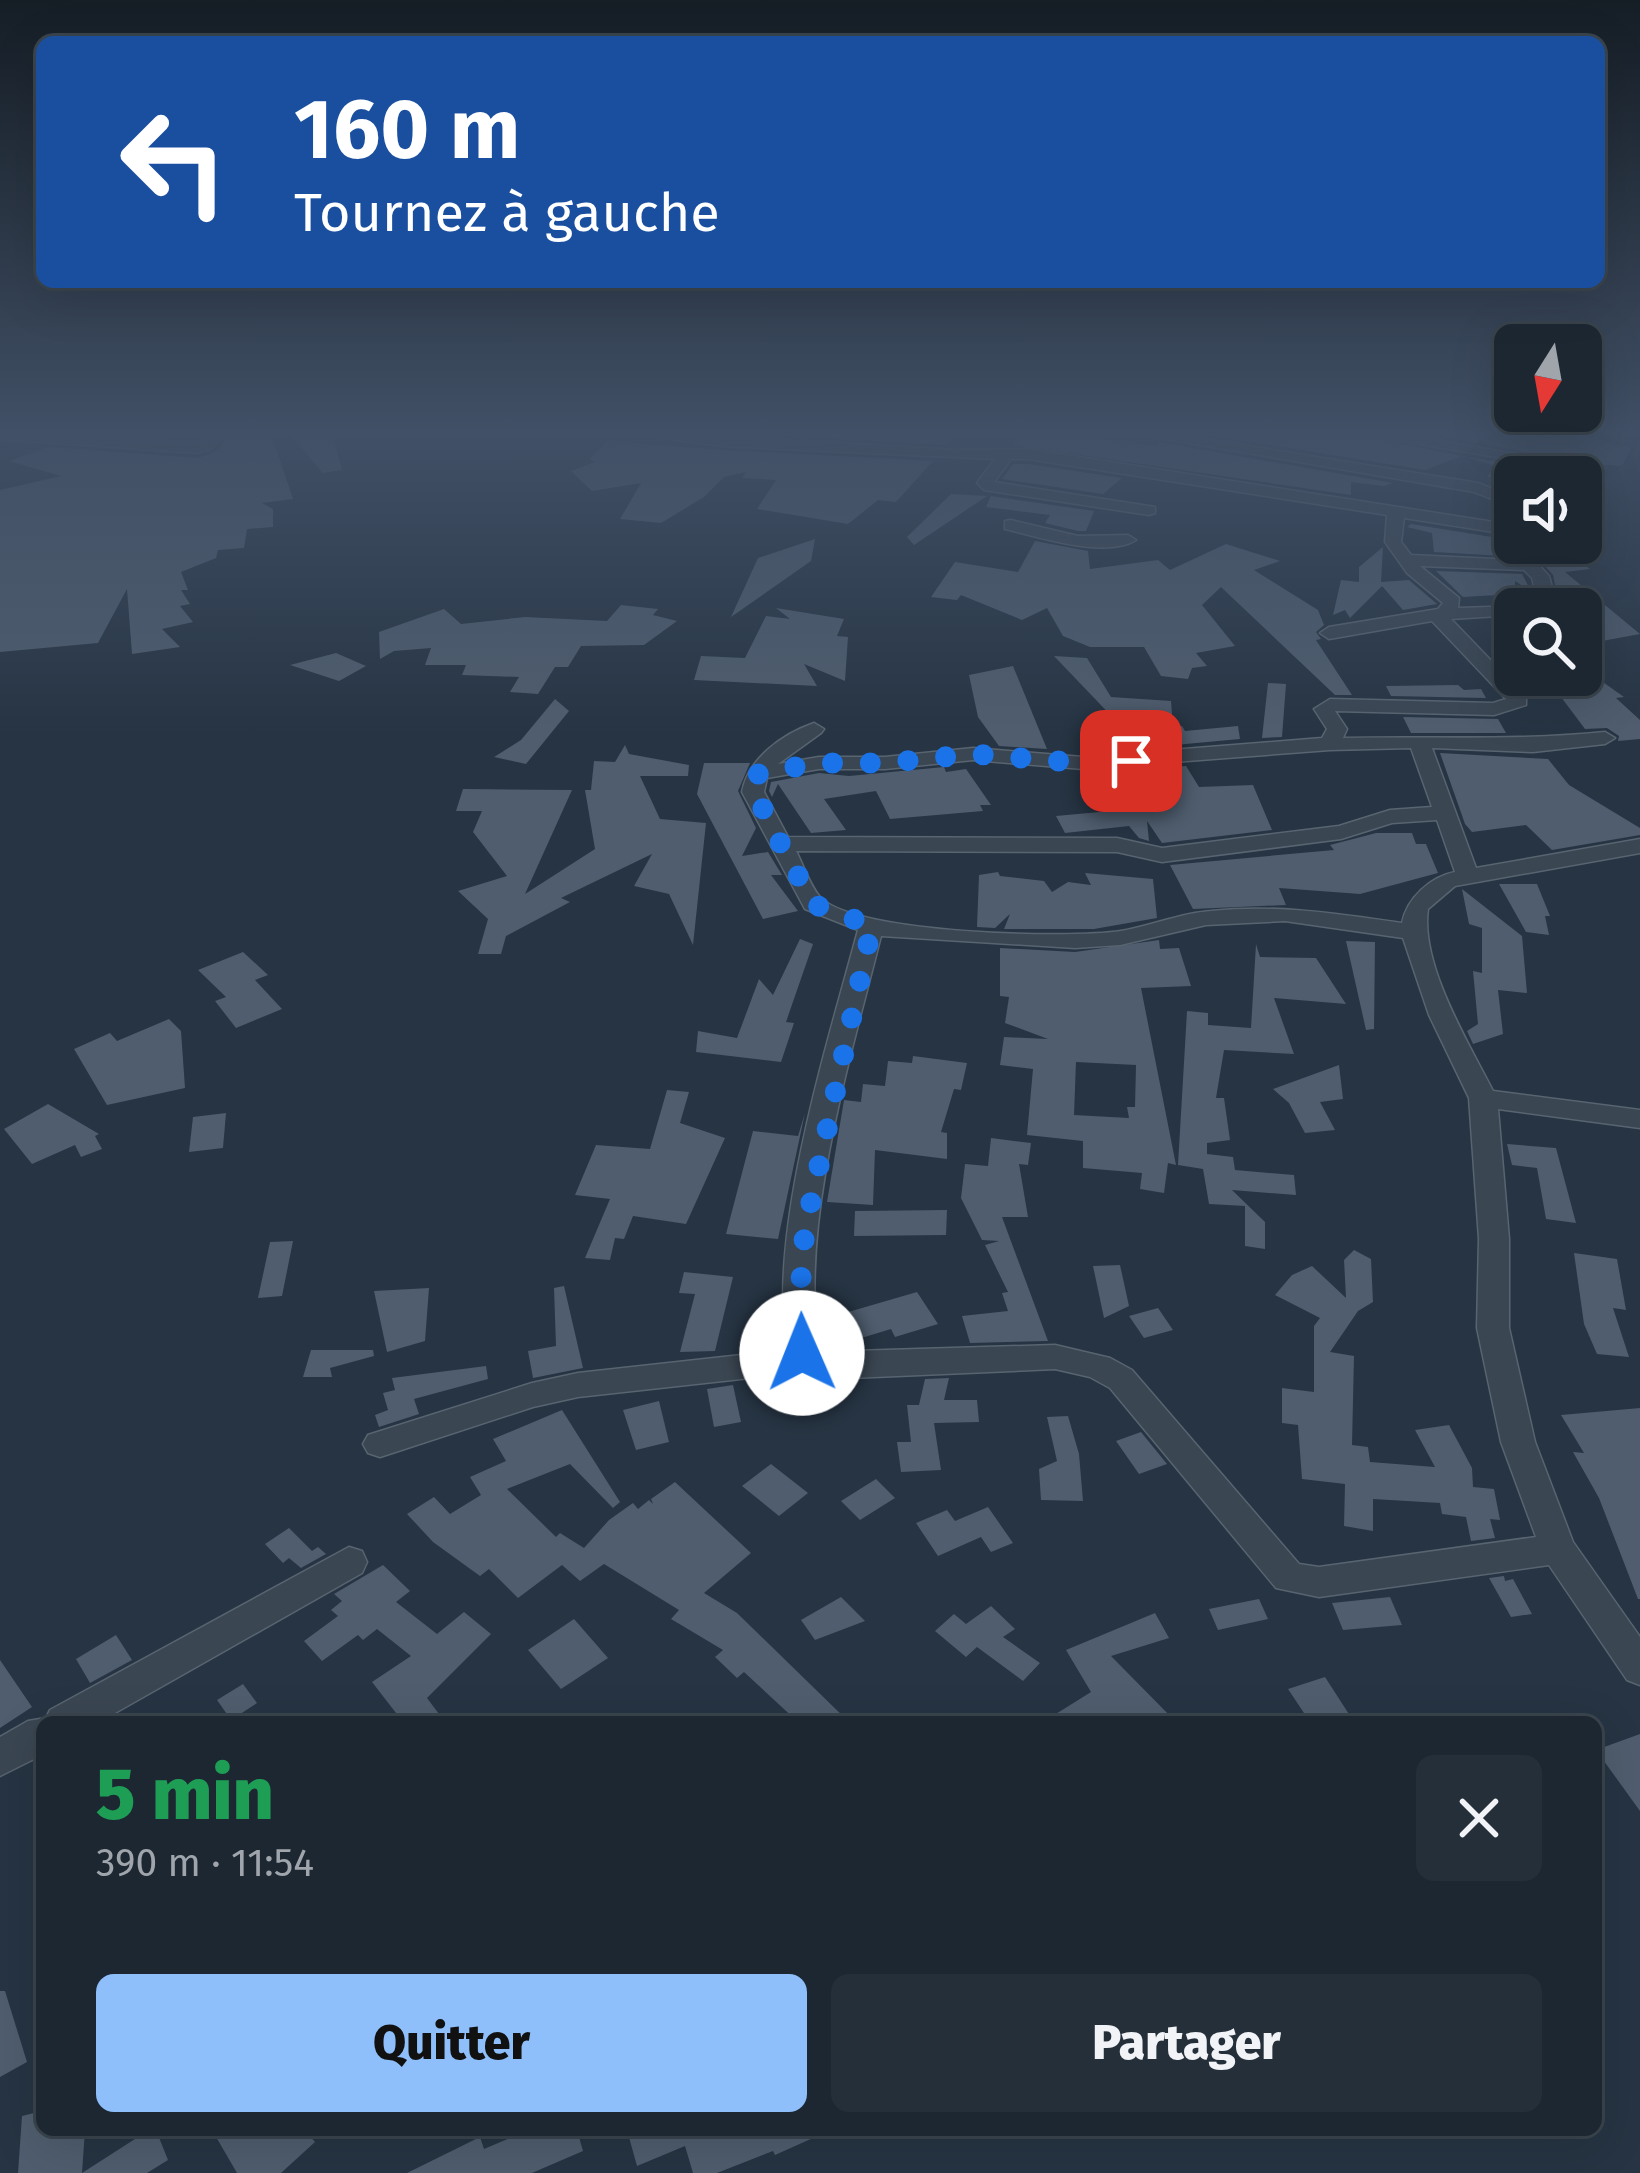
<!DOCTYPE html>
<html lang="fr">
<head>
<meta charset="utf-8">
<style>
  :root { --surface:#1c2732; --page:#252f3a; --text:#f1f3f6; --muted:#a0a5ac; --line:#3a444d; --accent:#8ebffb }
  body { margin:0; font-family:"Fira Sans",sans-serif; background:var(--page); color:var(--text); height:100vh; display:flex; flex-direction:column; font-size:45px; white-space:nowrap }
  * { box-sizing:border-box; margin:0 }
  p { font-size:39px; color:var(--muted) }
  .icon { flex:none; width:66px; height:66px; fill:none; stroke:currentColor; stroke-width:2; stroke-linecap:round; stroke-linejoin:round }
  .map { position:relative; flex:1; overflow:hidden }
  .side { position:absolute; left:36px; top:1716px; width:1566px; height:420px; display:flex; flex-direction:column; background:var(--surface); border-radius:18px; box-shadow:0 12px 48px #0002,0 0 0 3px var(--line) }
  .side>* { flex:none }
  .hud { position:absolute; left:36px; top:36px; width:1569px; height:252px; border-radius:18px; box-shadow:0 12px 48px #0002,0 0 0 3px var(--line); background:#1a4fa0; color:#fff; overflow:hidden }
  .needle { width:78px; rotate:191deg }
  .tools { position:absolute; left:1494px; top:324px; display:grid; gap:24px }
  .tools a { display:grid; place-items:center; width:108px; height:108px; border-radius:18px; background:var(--surface); box-shadow:0 12px 48px #0002,0 0 0 3px var(--line); font-size:60px }
  .pin { position:absolute; display:grid; place-items:center; width:102px; height:102px; color:#fff; margin:-51px; border-radius:24px; box-shadow:0 6px 18px #0006 }
  .me { position:absolute; width:132px; margin:-66px; rotate:359deg; stroke-linejoin:round; filter:drop-shadow(0 0 9px #0008) }
  .turn { display:flex; align-items:center; gap:42px; height:252px; padding:0 60px; font-size:54px }
  .turn .icon { width:156px; height:156px; stroke-width:2.5 }
  .turn b { display:block; font-size:84px; line-height:102px }
  .round { display:grid; place-items:center; flex:none; width:126px; height:126px; border-radius:18px; background:var(--page) }
  .summary { display:flex; align-items:center; justify-content:space-between; height:204px; padding:0 60px }
  h1 { font-size:72px; font-weight:800; line-height:90px; color:#1e9e55 }
  .button { display:flex; gap:24px; margin-top:auto; padding:24px 60px }
  .button a { flex:1; height:138px; border-radius:18px; background:var(--accent); color:#111; font-size:48px; font-weight:800; line-height:138px; text-align:center }
  .button a+a { background:var(--page); color:var(--text) }
  .map>svg:first-child { display:block }
  .building { fill:#4f5d6e; fill-rule:evenodd }
  .lines { fill:none; stroke-linecap:round; stroke-linejoin:round }
  .street-casing { stroke:#586470; stroke-width:3 }
  .street { fill:#3a4652; fill-rule:evenodd }
  .route { stroke:#1a73e8; stroke-width:21; stroke-dasharray:0 37.8 }
</style>
</head>
<body>
<div class="map">
<svg width="1640" height="2173" viewBox="0 0 1640 2173">
  <rect width="100%" height="100%" fill="#263443"/>
  <!-- building -->
  <g class="building">
    <polygon points="286,430 331,430 342,470 323,473"/>
    <polygon points="819,430 892,436 956,434 946,445 770,435"/>
    <polygon points="1026,430 1069,430 1066,434 1158,446 1158,442 1393,483 1384,486 1351,482 1351,495 1012,445"/>
    <polygon points="1179,430 1334,430 1461,456 1425,470"/>
    <polygon points="1454,430 1560,430 1631,448 1622,466 1584,463 1446,437"/>
    <polygon points="230,432 271,433 293,499 262,503 273,509 273,527 247,529 244,548 218,550 216,558 181,572 188,590 181,590 190,604 180,606 193,622 162,629 180,647 132,654 127,589 98,643 0,652 0,490 61,476 9,461 48,447 198,458 216,451"/>
    <polygon points="608,441 722,450 933,461 896,502 878,500 848,524 757,509 776,480 742,478 746,472 724,477 704,497 661,523 620,519 641,483 592,491 571,471 595,462 589,459"/>
    <polygon points="1462,456 1569,474 1487,477 1496,466"/>
    <polygon points="1013,464 1028,464 1122,478 1103,494 1002,479"/>
    <polygon points="951,494 987,496 914,545 907,537"/>
    <polygon points="991,496 1094,511 1086,531 1078,531 1045,523 1050,515 986,507"/>
    <polygon points="1411,524 1560,548 1590,569 1565,572 1640,634 1602,641 1581,626 1581,609 1560,609 1553,575 1538,558 1434,552 1432,533 1407,527"/>
    <polygon points="815,539 811,561 731,617 758,558"/>
    <polygon points="1035,541 1088,551 1090,569 1158,560 1170,570 1226,544 1280,561 1254,570 1318,610 1324,625 1316,632 1321,639 1316,640 1352,695 1335,695 1221,587 1202,605 1235,646 1196,653 1207,666 1192,668 1188,679 1161,676 1144,647 1090,647 1063,636 1047,608 1022,620 961,595 957,600 931,597 955,562 1018,572"/>
    <polygon points="1383,547 1381,582 1409,580 1437,604 1403,610 1382,586 1350,618 1345,610 1333,615 1341,580 1359,582 1359,567"/>
    <polygon points="1436,571 1522,574 1531,591 1515,581 1515,594 1463,597"/>
    <polygon points="621,605 658,609 653,615 677,621 644,645 581,646 568,667 555,667 538,694 510,692 519,677 462,675 466,665 425,665 431,648 394,651 380,659 379,632 444,609 461,624 525,617 607,621"/>
    <polygon points="776,608 844,619 837,636 848,637 845,681 804,664 817,686 694,680 701,656 745,658 766,616 790,619"/>
    <polygon points="336,653 366,666 339,681 290,665"/>
    <polygon points="1054,656 1087,658 1111,697 1171,701 1173,727 1182,726 1185,731 1238,726 1240,739 1142,748"/>
    <polygon points="1013,666 1047,749 999,746 978,717 969,675"/>
    <polygon points="1518,675 1593,675 1624,697 1616,698 1640,720 1640,739 1618,741 1619,736 1607,728 1585,729 1561,697 1541,699"/>
    <polygon points="1268,683 1286,684 1282,737 1262,738"/>
    <polygon points="1458,685 1464,690 1481,689 1486,698 1391,696 1386,686"/>
    <polygon points="555,699 569,711 526,764 494,757 521,740"/>
    <polygon points="1403,717 1498,719 1506,733 1411,733"/>
    <polygon points="625,745 629,754 689,765 688,776 640,776 660,819 706,823 693,945 669,894 634,886 652,854 561,898 570,902 506,936 501,954 478,954 488,919 458,891 507,876 473,832 482,811 456,811 463,789 572,790 525,894 595,849 585,790 591,790 594,761 615,762"/>
    <polygon points="1440,753 1548,759 1569,785 1640,828 1640,835 1552,850 1526,825 1472,832 1465,824"/>
    <polygon points="704,763 750,763 738,791 756,828 742,856 768,852 782,875 771,875 798,911 763,919 697,794"/>
    <polygon points="1186,766 1199,787 1253,785 1272,830 1162,843 1147,821 1149,841 1139,838 1129,826 1065,833 1056,816 1121,810 1110,792 1176,783 1161,767"/>
    <polygon points="944,767 946,772 966,769 991,805 980,805 983,811 890,819 876,791 824,799 846,830 811,833 778,784 772,797 769,791 771,782 819,773 849,776"/>
    <polygon points="1376,833 1412,833 1416,844 1426,844 1438,873 1360,894 1279,888 1286,905 1193,909 1170,865 1334,850 1330,845"/>
    <polygon points="998,872 1000,876 1044,881 1052,892 1068,882 1091,885 1085,873 1153,879 1157,918 1094,929 1004,929 1010,914 995,928 977,927 979,875"/>
    <polygon points="1499,884 1537,884 1550,916 1545,916 1549,935 1526,932"/>
    <polygon points="1462,889 1522,936 1527,993 1498,990 1503,1034 1473,1044 1467,1031 1478,1024 1473,971 1482,973 1482,928 1469,924"/>
    <polygon points="800,939 813,944 786,1022 794,1023 781,1062 696,1052 698,1031 737,1038 759,979 773,995"/>
    <path d="M1159,940L1160,949L1179,948L1191,986L1141,988L1176,1165L1168,1163L1164,1193L1140,1189L1142,1173L1083,1168V1141L1027,1135L1033,1069L1000,1065L1004,1037L1048,1039L1005,1023L1009,997L1000,996V948L1075,952ZM1076,1062L1136,1065L1135,1107H1127L1129,1118L1074,1115Z"/>
    <polygon points="1346,941 1375,942 1374,1029 1366,1030"/>
    <polygon points="1256,944 1260,957 1316,958 1346,1004 1274,998 1294,1054 1224,1050 1216,1098 1224,1098 1230,1140 1207,1143 1207,1154 1233,1157 1235,1170 1294,1175 1296,1195 1232,1190 1265,1222 1265,1249 1245,1246 1245,1206 1209,1204 1203,1169 1178,1165 1187,1011 1208,1013 1208,1025 1251,1028"/>
    <polygon points="243,952 268,975 255,980 282,1009 236,1028 215,1001 226,997 198,970"/>
    <polygon points="169,1019 181,1031 185,1088 107,1105 74,1049 110,1033 117,1041"/>
    <polygon points="913,1056 967,1063 961,1090 954,1089 941,1132 947,1133 947,1159 875,1150 873,1205 827,1202 844,1100 861,1102 863,1084 885,1086 888,1061 912,1063"/>
    <polygon points="1339,1065 1343,1099 1320,1102 1335,1130 1305,1133 1289,1103 1273,1089"/>
    <polygon points="667,1090 689,1092 680,1123 725,1138 686,1224 633,1216 624,1239 615,1238 610,1260 585,1258 610,1199 575,1195 596,1145 650,1149"/>
    <polygon points="48,1104 99,1134 95,1136 102,1149 81,1157 75,1145 32,1164 4,1129"/>
    <polygon points="226,1113 223,1148 189,1152 193,1117"/>
    <polygon points="805,1113 778,1239 726,1234 753,1131 798,1136"/>
    <polygon points="991,1138 1031,1143 1028,1165 1019,1164 1028,1217 1002,1217 1048,1341 970,1343 962,1316 1008,1311 1002,1293 1008,1292 985,1245 999,1241 982,1240 961,1198 965,1164 988,1166"/>
    <polygon points="1507,1144 1556,1148 1576,1223 1546,1219 1537,1168 1512,1165"/>
    <polygon points="947,1210 946,1235 854,1236 855,1211"/>
    <polygon points="293,1241 282,1296 258,1298 270,1242"/>
    <polygon points="1354,1250 1371,1259 1373,1302 1358,1311 1330,1352 1354,1356 1352,1445 1368,1447 1370,1462 1435,1467 1415,1430 1449,1425 1472,1468 1473,1487 1494,1489 1500,1520 1490,1519 1495,1538 1471,1541 1466,1517 1442,1514 1440,1503 1373,1499 1373,1531 1344,1526 1345,1484 1302,1479 1298,1425 1282,1423 1282,1388 1314,1392 1314,1326 1320,1318 1275,1295 1292,1275 1312,1266 1346,1298 1344,1260"/>
    <polygon points="1574,1253 1617,1259 1626,1310 1613,1308 1629,1357 1597,1354 1584,1324"/>
    <polygon points="1120,1265 1129,1306 1104,1318 1093,1266"/>
    <polygon points="684,1272 733,1277 715,1351 680,1352 695,1294 679,1293"/>
    <polygon points="564,1286 583,1368 533,1378 528,1351 556,1346 554,1288"/>
    <polygon points="429,1288 425,1341 387,1352 374,1291"/>
    <polygon points="917,1292 938,1324 895,1337 891,1329 845,1343 831,1317"/>
    <polygon points="1158,1308 1173,1330 1144,1338 1129,1316"/>
    <polygon points="311,1350 373,1350 374,1356 330,1368 332,1377 303,1377"/>
    <polygon points="486,1366 488,1379 414,1399 419,1414 379,1427 375,1415 388,1410 383,1393 395,1390 392,1378"/>
    <polygon points="949,1378 944,1400 977,1400 979,1422 934,1423 941,1470 901,1472 897,1442 911,1442 907,1405 919,1405 925,1379"/>
    <polygon points="733,1385 741,1422 714,1427 707,1389"/>
    <polygon points="659,1401 669,1442 636,1450 623,1410"/>
    <polygon points="1640,1408 1640,1599 1638,1599 1599,1498 1573,1452 1584,1453 1561,1415"/>
    <polygon points="562,1410 620,1502 613,1508 570,1464 507,1489 556,1537 560,1533 584,1548 609,1520 633,1503 638,1509 649,1500 653,1504 651,1499 675,1482 751,1553 704,1593 737,1613 849,1722 798,1722 744,1672 737,1678 715,1657 723,1650 671,1619 679,1610 604,1564 580,1581 562,1565 518,1598 489,1569 480,1576 433,1542 407,1514 434,1497 450,1514 481,1495 470,1477 506,1461 493,1439"/>
    <polygon points="1068,1416 1079,1454 1083,1501 1041,1500 1039,1469 1057,1461 1047,1417"/>
    <polygon points="1141,1432 1167,1464 1139,1474 1116,1441"/>
    <polygon points="771,1464 808,1493 779,1516 742,1486"/>
    <polygon points="876,1479 895,1498 860,1520 841,1501"/>
    <polygon points="988,1507 1013,1543 991,1552 981,1537 938,1556 916,1523 947,1510 955,1521"/>
    <polygon points="289,1528 312,1551 318,1547 326,1554 301,1568 289,1558 283,1563 265,1544"/>
    <polygon points="383,1565 410,1591 396,1602 437,1634 464,1612 491,1634 427,1698 445,1722 403,1722 372,1682 411,1656 377,1629 363,1640 358,1635 322,1661 304,1641 338,1616 331,1610 342,1601 334,1594"/>
    <polygon points="1504,1576 1505,1581 1513,1579 1532,1614 1511,1617 1489,1578"/>
    <polygon points="841,1597 865,1621 815,1640 801,1620"/>
    <polygon points="1390,1597 1402,1625 1343,1630 1332,1603"/>
    <polygon points="1259,1599 1268,1619 1218,1630 1209,1609"/>
    <polygon points="991,1606 1015,1629 1003,1637 1040,1663 1023,1681 977,1647 966,1657 935,1631 954,1614 966,1624"/>
    <polygon points="1155,1613 1169,1638 1111,1656 1176,1722 1043,1722 1091,1692 1066,1650"/>
    <polygon points="574,1619 608,1658 561,1689 528,1650"/>
    <polygon points="116,1635 132,1660 90,1683 76,1659"/>
    <polygon points="0,1660 32,1707 0,1728"/>
    <polygon points="1325,1677 1354,1722 1310,1722 1288,1689"/>
    <polygon points="243,1684 257,1703 231,1720 217,1700"/>
    <polygon points="1640,1734 1640,1811 1596,1750"/>
    <polygon points="0,1991 5,1991 27,2062 0,2077"/>
    <polygon points="42,2111 42,2130 85,2130 82,2173 149,2130 156,2130 168,2160 147,2173 18,2173 22,2116"/>
    <polygon points="212,2130 305,2130 315,2142 281,2173 237,2173"/>
    <polygon points="529,2130 577,2130 583,2151 532,2173 407,2173 480,2137 484,2149"/>
    <polygon points="627,2130 831,2130 775,2155 773,2151 717,2173 693,2173 685,2146 637,2166"/>
  </g>
  <g class="lines">
    <defs>
      <g id="street">
        <polygon points="211,430 226,430 212,448 198,453 0,439 0,431 197,443"/>
        <path d="M604,430L719,435L724,430H740L734,437L956,450L1028,449L1513,525V533L1507,534L1404,518L1401,542L1411,555L1535,561L1549,576L1557,606L1525,609L1538,603L1532,578L1524,570L1420,566L1459,598L1458,608L1521,606L1523,609H1515V615L1451,619L1526,697V705L1494,715L1335,711L1347,729L1343,738C1431,736 1518,741 1605,732L1615,738L1605,744L1533,752L1432,748L1476,868L1640,839V853L1455,886L1428,909C1420,964 1468,1042 1493,1091L1640,1110V1128L1498,1109L1509,1239V1328L1535,1442L1573,1542L1640,1637V1685L1627,1680L1549,1565L1319,1597L1276,1588L1110,1388L1090,1377L1055,1369L828,1379L805,1372L578,1397L533,1407L380,1457L368,1453L363,1444L368,1435L532,1383L578,1373L787,1350C767,1233 827,1046 858,930L805,909L742,792C748,758 783,734 814,723L824,729L821,733L778,764L819,757H885L973,748L1083,757L1322,738L1327,729L1314,709L1330,699L1493,703L1506,699L1432,621L1329,639L1320,633L1329,627L1438,609L1443,603L1407,573L1385,542L1387,515L1028,459H1011L994,482L1155,507V513L1149,515L984,490L977,483L995,459L722,446ZM1411,748L1432,807L1390,810L1339,826L1162,848L1117,838L788,837L764,792L767,778L819,769H885L973,760L1083,769L1330,750ZM1437,820L1455,872C1430,877 1407,898 1402,923C1338,914 1276,904 1211,911C1180,913 1151,926 1121,931C1068,939 861,934 822,899C811,889 803,864 796,851L1117,852L1162,862L1341,839L1392,823ZM1285,921L1403,938L1429,1015L1469,1098L1479,1239L1477,1328L1501,1442L1536,1537L1319,1567L1299,1564L1132,1370L1110,1358L1055,1345L820,1352C797,1231 851,1056 881,936L1075,948L1120,945L1206,925Z"/>
        <polygon points="1113,430 1149,430 1478,483 1514,497 1515,502 1508,505 1474,492"/>
        <polygon points="1338,430 1376,430 1580,465 1572,470"/>
        <path d="M1011,520L1078,536L1128,535L1136,540C1106,559 1039,537 1005,529V521Z"/>
        <polygon points="349,1547 362,1551 367,1562 362,1573 99,1722 42,1722 42,1755 0,1776 0,1737 28,1721 46,1718 50,1710"/>
      </g>
    </defs>
    <!-- street casing -->
    <use href="#street" class="street-casing"/>
    <!-- street -->
    <use href="#street" class="street"/>
  </g>
  <!-- sky -->
  <linearGradient id="sky" x2="0" y2="1"><stop stop-color="#151d25"/><stop offset="0.59" stop-color="#415066"/><stop offset="1" stop-color="#415066" stop-opacity="0"/></linearGradient>
  <rect width="1640" height="734" fill="url(#sky)"/>
  <g class="lines">
    <!-- route -->
    <path class="route" d="M802,1353L801,1264L806,1225L872,926L813,904C801,878 753,800 754,781L759,773L819,763H885L973,754L1083,763L1131,761"/>
  </g>
</svg>
<div class="tools">
<a><svg class="needle" viewBox="-14 -14 28 28"><path d="M0-13l5 13h-10z" fill="#e53935"/><path d="M0 13l5-13h-10z" fill="#a0a5ac"/></svg></a>
<a><svg class="icon" aria-label="sound" viewBox="0 0 24 24"><path d="M4 9h4l5-4v14l-5-4H4zM17 9q2 3 0 6"/></svg></a>
<a><svg class="icon" aria-label="search" viewBox="0 0 24 24"><circle cx="10" cy="10" r="6"/><path d="M15 15l6 6"/></svg></a>
</div>
<div class="pin" style="left:1131px;top:761px;background:#d93025"><svg class="icon" aria-label="arrive" viewBox="0 0 24 24"><path d="M6 21V4h12l-3 4 3 4H6"/></svg></div>
<svg class="me" style="left:802px;top:1353px" viewBox="-20 -20 40 40"><circle r="19" fill="#fff"/><path d="M0-13L10 11 0 6-10 11z" fill="#1a73e8"/></svg>
<div class="hud">
<div class="turn"><svg class="icon" aria-label="left" viewBox="0 0 24 24"><path d="M17 20v-9H6M10 6l-5 5 5 5"/></svg><div><b>160 m</b>Tournez à gauche</div></div>
</div>
<section class="side">
<div class="summary"><div><h1>5 min</h1><p>390 m · 11:54</p></div><a class="round"><svg class="icon" aria-label="close" viewBox="0 0 24 24"><path d="M6 6l12 12M18 6L6 18"/></svg></a></div>
<div class="button"><a>Quitter</a><a>Partager</a></div>
</section>
</div>
</body>
</html>
